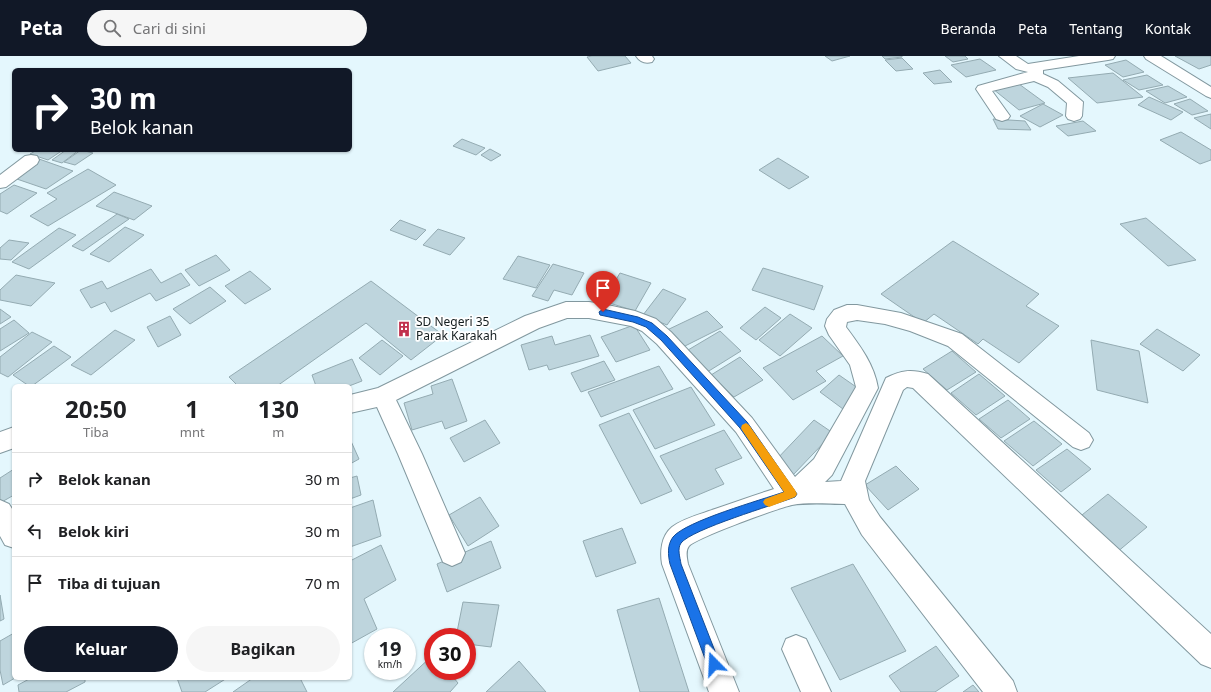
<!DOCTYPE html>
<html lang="id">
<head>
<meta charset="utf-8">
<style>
  :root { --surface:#fff; --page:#f6f6f6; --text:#202124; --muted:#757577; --line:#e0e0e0; --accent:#111827 }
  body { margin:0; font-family:"Noto Sans",sans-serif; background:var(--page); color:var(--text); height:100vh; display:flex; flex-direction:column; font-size:15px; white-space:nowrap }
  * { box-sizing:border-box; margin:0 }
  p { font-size:13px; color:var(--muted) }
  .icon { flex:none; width:22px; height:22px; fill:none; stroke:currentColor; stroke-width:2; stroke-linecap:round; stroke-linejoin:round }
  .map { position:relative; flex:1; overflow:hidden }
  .side { position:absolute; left:12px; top:328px; width:340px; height:296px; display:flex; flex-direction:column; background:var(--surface); border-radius:6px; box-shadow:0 1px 3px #0004 }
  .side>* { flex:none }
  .hud { position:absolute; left:12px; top:12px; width:340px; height:84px; border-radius:6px; box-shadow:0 1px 3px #0004; background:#111827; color:#fff; overflow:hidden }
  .speed { position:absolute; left:364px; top:572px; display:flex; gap:8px; font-size:20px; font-weight:700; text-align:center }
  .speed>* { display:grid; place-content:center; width:52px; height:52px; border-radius:50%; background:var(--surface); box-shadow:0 1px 3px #0004; line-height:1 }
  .speed small { font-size:10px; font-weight:400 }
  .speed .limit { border:6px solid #d22; background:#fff; color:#111 }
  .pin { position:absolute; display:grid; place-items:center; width:34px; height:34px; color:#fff; margin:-41px -17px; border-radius:50% 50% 50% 0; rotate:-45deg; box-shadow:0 0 4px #0007 }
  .pin .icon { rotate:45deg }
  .me { position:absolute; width:44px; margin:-22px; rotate:339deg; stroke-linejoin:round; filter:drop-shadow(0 0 3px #0008) }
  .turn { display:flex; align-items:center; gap:14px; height:84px; padding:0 12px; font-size:18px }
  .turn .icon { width:52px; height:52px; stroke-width:2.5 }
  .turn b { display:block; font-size:28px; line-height:34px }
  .eta { display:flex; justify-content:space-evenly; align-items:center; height:68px; text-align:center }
  .eta b { font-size:24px; font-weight:700; line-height:28px }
  .primary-button { display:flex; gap:8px; margin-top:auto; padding:8px 12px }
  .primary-button a { flex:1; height:46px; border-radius:24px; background:var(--accent); color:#fff; font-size:16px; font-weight:700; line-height:46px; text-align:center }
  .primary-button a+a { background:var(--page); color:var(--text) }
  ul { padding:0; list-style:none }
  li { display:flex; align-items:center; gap:12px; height:52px; padding:0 12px; border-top:1px solid var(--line) }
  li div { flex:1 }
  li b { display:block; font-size:15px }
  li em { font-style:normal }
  header { display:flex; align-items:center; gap:24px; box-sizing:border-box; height:56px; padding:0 20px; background:var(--accent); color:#fff }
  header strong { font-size:19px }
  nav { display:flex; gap:22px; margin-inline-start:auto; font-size:14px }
  .search { width:280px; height:36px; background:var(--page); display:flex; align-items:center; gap:10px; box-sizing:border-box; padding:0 14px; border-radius:22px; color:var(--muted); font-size:15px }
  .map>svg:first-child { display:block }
  .building { fill:#bed5dd; stroke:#94abb2 }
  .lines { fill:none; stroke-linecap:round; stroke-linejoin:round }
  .street-casing { stroke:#82989f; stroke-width:2 }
  .street { fill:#fff; fill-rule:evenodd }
  .route { fill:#1a73e8; stroke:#114b97 }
  .slow { fill:#f59e0b }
  .labels { text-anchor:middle; stroke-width:3.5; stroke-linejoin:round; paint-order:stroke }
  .poi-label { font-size:12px; fill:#131c1e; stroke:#fff; text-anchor:start }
</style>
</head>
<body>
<header>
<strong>Peta</strong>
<div class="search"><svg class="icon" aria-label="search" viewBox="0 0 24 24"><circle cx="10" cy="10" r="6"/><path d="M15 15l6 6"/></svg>Cari di sini</div>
<nav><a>Beranda</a><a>Peta</a><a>Tentang</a><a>Kontak</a></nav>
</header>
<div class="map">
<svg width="1211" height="636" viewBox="0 0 1211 636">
  <rect width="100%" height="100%" fill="#e4f7fd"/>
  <!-- building -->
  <g class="building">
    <polygon points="592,0 625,0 631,7 598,15 587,1"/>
    <polygon points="825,0 850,0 832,5"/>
    <polygon points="882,0 902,0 902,1 885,3"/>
    <polygon points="945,0 965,0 968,3 953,6"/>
    <polygon points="1175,0 1210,0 1211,1 1211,9 1199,13"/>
    <polygon points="902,2 913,13 896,15 885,4"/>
    <polygon points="980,3 996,14 966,21 951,9"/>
    <polygon points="1126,4 1144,16 1123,21 1105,9"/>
    <polygon points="940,14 952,26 934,28 923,17"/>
    <polygon points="1113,17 1143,41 1097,47 1068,22"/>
    <polygon points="1147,19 1163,29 1139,34 1123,24"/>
    <polygon points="1019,28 1045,47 1019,54 993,33"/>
    <polygon points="1168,30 1187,41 1165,47 1146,35"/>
    <polygon points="1149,41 1183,56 1171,64 1138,49"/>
    <polygon points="1190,43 1208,55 1192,59 1174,48"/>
    <polygon points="1043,48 1063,59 1040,71 1020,60"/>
    <polygon points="1211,58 1211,73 1194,62"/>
    <polygon points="993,63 1025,65 1031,74 998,73"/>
    <polygon points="1083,65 1096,75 1068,80 1056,70"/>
    <polygon points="1181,76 1211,94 1211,104 1200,108 1160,84"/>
    <polygon points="462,83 485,92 476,99 453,90"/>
    <polygon points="490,93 501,99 491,105 481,99"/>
    <polygon points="37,94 63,94 48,104 30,98"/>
    <polygon points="66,94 79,94 62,107 52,104"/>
    <polygon points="81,94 93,97 75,109 64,106"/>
    <polygon points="778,102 809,121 789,133 759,114"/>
    <polygon points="39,103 73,115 46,133 11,121"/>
    <polygon points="88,113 116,129 48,170 30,160 57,143 47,137"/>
    <polygon points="14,129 37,137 7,158 0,155 0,138"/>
    <polygon points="114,136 152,150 134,164 96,150"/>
    <polygon points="117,158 129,163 83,195 72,190"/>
    <polygon points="1146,162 1196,204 1168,210 1120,168"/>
    <polygon points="400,164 426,174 416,184 390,174"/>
    <polygon points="125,171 144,179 109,206 90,198"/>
    <polygon points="59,172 76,179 29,213 12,206"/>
    <polygon points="438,173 465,182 450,199 423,189"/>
    <polygon points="9,184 29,187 11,204 0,203 0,192"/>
    <polygon points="953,185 1039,238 1026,250 1059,270 1019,307 983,283 978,288 934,258 923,267 881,238"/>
    <polygon points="216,199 230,214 199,230 185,214"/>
    <polygon points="518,200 550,209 536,232 503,223"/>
    <polygon points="553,208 584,217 572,239 554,234 548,245 532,240"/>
    <polygon points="763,212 823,230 814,254 752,234"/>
    <polygon points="151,213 161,227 181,217 190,229 156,245 150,237 111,256 105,246 91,252 80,234 102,225 107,233"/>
    <polygon points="250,215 271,233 245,248 225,230"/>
    <polygon points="620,217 651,227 635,255 603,245"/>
    <polygon points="16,219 55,227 31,250 0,244 0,234"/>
    <polygon points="371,225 443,279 411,304 366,267 277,330 238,330 229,321"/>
    <polygon points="210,231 226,245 190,268 173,253"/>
    <polygon points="663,233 686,243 667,269 643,259"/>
    <polygon points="765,251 781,262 756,284 740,272"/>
    <polygon points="0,253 11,261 0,268"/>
    <polygon points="707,255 723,271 681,292 665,275"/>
    <polygon points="790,258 812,272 780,300 759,284"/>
    <polygon points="170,260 181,279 158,291 147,271"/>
    <polygon points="14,264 29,277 0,295 0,273"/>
    <polygon points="634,269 650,294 616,306 601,281"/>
    <polygon points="1157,273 1200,299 1183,315 1140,288"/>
    <polygon points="115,274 135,284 91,319 71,309"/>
    <polygon points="720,275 741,295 704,318 683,297"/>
    <polygon points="32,276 52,286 8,321 0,317 0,301"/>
    <polygon points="590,279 599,300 549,314 547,309 529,314 521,289 552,280 555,289"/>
    <polygon points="822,280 843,300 816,315 826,325 793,344 763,312"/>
    <polygon points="382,284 403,300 380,319 359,302"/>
    <polygon points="1091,284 1139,295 1148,347 1097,334"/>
    <polygon points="54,290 71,301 32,330 29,330 13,319"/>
    <polygon points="952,295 976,316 947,334 923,313"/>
    <polygon points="740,301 763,324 734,341 711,319"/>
    <polygon points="352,303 362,325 349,330 316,330 312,319"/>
    <polygon points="604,305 615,324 581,336 571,317"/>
    <polygon points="659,310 673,333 601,361 588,336"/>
    <polygon points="979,318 1005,340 976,359 951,337"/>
    <polygon points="839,319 862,335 843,353 820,336"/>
    <polygon points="452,323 467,365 445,373 442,365 412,374 404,347 433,338 431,330"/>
    <polygon points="691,331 715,369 655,393 633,354"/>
    <polygon points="1008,344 1030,363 1001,382 979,363"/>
    <polygon points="629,357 672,435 641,448 599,369"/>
    <polygon points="485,364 500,387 464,406 450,382"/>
    <polygon points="814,364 833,377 793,419 775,405"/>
    <polygon points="1034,365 1062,388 1033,410 1004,385"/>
    <polygon points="724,374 742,402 715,413 724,428 686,444 660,400"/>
    <polygon points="350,383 359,403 350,408"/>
    <polygon points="1067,393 1091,413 1061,436 1036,414"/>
    <polygon points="896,410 919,433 888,454 865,429"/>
    <polygon points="14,413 14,439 0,447 0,422"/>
    <polygon points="357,420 361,439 350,443 350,422"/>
    <polygon points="1108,438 1147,471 1116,497 1077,463"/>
    <polygon points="480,441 499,470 468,490 449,459"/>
    <polygon points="373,444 381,480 350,491 350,452"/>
    <polygon points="622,472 636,507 596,521 583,485"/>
    <polygon points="491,485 501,512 447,536 437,508"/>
    <polygon points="381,489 396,524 364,543 377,573 350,588 350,505"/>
    <polygon points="853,508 906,595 840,624 791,532"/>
    <polygon points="0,539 4,563 0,565"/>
    <polygon points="659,542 689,636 640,636 617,554"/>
    <polygon points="463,546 499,549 491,591 467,588 467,581 456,581"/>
    <polygon points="14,577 15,622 3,629 0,614 0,585"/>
    <polygon points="936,590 959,620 935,636 901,636 889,620"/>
    <polygon points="433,599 433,615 448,615 458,627 450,636 393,636"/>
    <polygon points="519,605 546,636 486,636"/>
    <polygon points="31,622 85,622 85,626 66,636 19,636 18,629"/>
    <polygon points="177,622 227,622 205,636 182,636"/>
    <polygon points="253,622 300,622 307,636 233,636"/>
    <polygon points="973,629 979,636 963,636"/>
  </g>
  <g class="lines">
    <defs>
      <g id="street">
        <path d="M636,0H652L654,3L652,6C645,8 640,6 636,0Z"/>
        <polygon points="999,0 1016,0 1028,8 1079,0 1115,0 1113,3 1108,4 1043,14 1043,18 1058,25 1083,46 1082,60 1080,63 1074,65 1068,63 1066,60 1067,47 1048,31 1034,25 992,35 1010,60 1008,63 1002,65 996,63 976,33 978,30 1028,16 1016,13"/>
        <polygon points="1144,0 1161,0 1211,31 1211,42 1206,40 1146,3"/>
        <polygon points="31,99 37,100 39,104 37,108 6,131 0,132 0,119 25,100"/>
        <path d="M566,246H589L603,248L635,255L656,263L671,276L752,362L795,421L814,403L856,331L850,309L829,279L825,270L827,263L834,254L847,249H857L901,257L962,278L1089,377L1093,384L1089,391L1081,394L1073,391L948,290L910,275L885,268L857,264L847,266L846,271C860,290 874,308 878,332L832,419L825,426L841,425L886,322C901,314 912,313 928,318L1211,578V612L1201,608L913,332L907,331L903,334L865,425L869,444L880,461L1013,625L1017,636H983L862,479L845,448C828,448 809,446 792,449C778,452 696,482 689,490C685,495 687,502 688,508L739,636H709L662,508C660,496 661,480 672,471C684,462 701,458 715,453C735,446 755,439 774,433L736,376L657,288L642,275L631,270L589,262H567L539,272L396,344L422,398L465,497L461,506L452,510L443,506L398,398L377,351L350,357V339L378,332L525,260Z"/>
        <polygon points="14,371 14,392 0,397 0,376"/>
        <polygon points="0,444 9,448 14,456 14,492 5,489 0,480"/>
        <polygon points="796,579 806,583 831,636 801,636 782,593 786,583"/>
      </g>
    </defs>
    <!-- street casing -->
    <use href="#street" class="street-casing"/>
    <!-- street -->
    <use href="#street" class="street"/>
  </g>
  <!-- route -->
  <path class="route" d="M603,253L638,261L652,267L667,280L747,366L797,438L795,441C774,449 692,473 681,487C677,493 680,501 681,508L720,608L718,612L714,614L709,612L707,608L670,508C668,499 667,489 673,481C686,465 761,444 784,436L740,372L661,284L646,271L633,266L600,259L599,256Z"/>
  <!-- slow -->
  <polygon class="slow" points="746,367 749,369 795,434 797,438 795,441 769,451 765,449 763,446 765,443 784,436 742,374 741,372 742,369"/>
  <!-- icons -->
  <defs>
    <symbol id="building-bare" viewBox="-9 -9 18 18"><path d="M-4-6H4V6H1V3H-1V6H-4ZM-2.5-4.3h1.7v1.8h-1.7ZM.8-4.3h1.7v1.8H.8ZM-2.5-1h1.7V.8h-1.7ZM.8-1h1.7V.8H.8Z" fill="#c1304d" stroke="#fff" stroke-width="2.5" paint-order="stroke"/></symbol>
  </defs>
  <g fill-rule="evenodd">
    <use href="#building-bare" x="393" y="262" width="22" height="22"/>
  </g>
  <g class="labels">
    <!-- poi labels -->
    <g class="poi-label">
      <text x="416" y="270">SD Negeri 35<tspan x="416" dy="14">Parak Karakah</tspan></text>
    </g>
  </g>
</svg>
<div class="speed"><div>19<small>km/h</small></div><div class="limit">30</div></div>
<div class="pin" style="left:603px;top:256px;background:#d93025"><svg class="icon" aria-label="arrive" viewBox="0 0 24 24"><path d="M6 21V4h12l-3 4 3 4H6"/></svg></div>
<svg class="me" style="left:714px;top:608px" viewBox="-20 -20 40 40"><path d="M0-17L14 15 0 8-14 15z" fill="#1a73e8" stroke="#fff" stroke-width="4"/></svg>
<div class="hud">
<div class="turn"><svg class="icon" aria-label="right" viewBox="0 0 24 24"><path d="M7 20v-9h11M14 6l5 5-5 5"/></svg><div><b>30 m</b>Belok kanan</div></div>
</div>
<section class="side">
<div class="eta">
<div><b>20:50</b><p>Tiba</p></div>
<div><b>1</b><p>mnt</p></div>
<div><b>130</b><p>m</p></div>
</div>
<ul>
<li><svg class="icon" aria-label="right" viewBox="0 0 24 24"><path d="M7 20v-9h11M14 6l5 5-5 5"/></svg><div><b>Belok kanan</b></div><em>30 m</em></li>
<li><svg class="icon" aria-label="left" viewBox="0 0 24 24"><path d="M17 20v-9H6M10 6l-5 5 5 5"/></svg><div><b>Belok kiri</b></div><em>30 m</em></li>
<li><svg class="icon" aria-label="arrive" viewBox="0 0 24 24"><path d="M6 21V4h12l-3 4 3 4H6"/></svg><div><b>Tiba di tujuan</b></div><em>70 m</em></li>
</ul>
<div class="primary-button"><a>Keluar</a><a>Bagikan</a></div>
</section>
</div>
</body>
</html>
